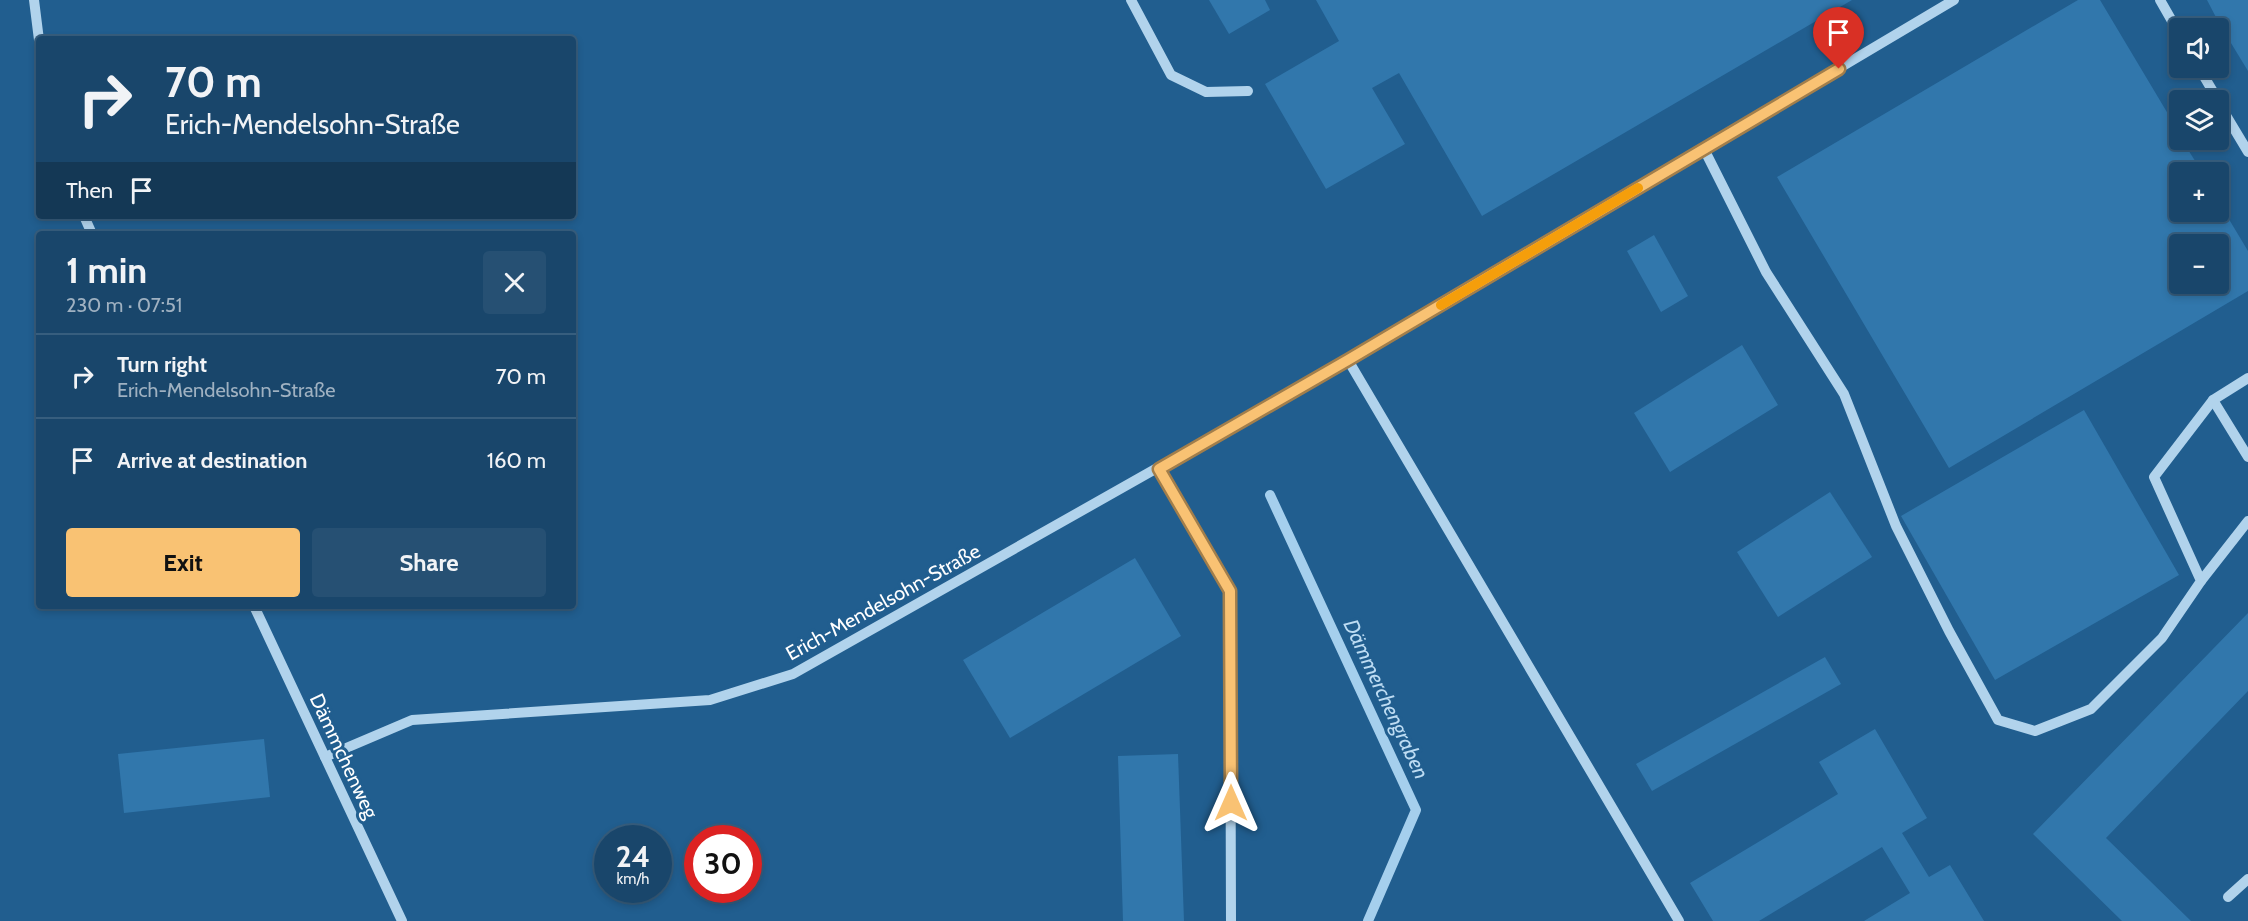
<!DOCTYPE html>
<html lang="en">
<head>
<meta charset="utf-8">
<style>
  :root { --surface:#19466b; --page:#265073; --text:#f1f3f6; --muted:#9fb1c1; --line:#375e7e; --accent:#f9c273 }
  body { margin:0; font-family:Cabin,sans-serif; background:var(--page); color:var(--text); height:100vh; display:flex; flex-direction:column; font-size:22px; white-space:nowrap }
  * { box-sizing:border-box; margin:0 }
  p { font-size:20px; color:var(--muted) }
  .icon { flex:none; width:33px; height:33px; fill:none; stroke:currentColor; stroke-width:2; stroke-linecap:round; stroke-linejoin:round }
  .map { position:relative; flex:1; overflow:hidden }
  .drawer { position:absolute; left:36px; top:231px; width:540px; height:378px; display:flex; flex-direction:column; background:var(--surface); border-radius:6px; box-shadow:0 3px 9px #0003,0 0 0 2px var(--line) }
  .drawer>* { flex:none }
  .guide { position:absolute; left:36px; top:36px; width:540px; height:183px; border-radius:6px; box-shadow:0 3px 9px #0003,0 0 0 2px var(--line); background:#19466b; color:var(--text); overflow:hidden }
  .buttons { position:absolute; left:2169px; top:18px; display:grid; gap:12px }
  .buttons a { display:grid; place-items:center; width:60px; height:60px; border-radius:6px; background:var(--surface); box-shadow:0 3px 9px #0003,0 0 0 2px var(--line); font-size:30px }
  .speed { position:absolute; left:594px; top:825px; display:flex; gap:12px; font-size:30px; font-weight:700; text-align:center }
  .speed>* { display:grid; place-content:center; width:78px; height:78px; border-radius:50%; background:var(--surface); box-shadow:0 3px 9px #0003,0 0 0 2px var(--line); line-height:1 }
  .speed small { font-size:15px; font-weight:400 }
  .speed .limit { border:9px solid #d22; background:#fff; color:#111 }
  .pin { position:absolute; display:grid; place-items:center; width:51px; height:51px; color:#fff; margin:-62px -26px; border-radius:50% 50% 50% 0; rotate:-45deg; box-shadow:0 0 6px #0007 }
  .pin .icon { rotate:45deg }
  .me { position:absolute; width:66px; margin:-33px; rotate:0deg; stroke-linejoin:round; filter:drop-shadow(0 0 4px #0008) }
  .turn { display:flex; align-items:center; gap:21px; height:126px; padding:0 30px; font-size:27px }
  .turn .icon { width:78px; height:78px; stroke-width:2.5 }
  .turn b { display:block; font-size:42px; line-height:51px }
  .then { display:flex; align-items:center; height:57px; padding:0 30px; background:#0003; gap:12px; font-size:22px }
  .round { display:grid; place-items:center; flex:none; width:63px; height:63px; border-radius:6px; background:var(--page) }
  .overview { display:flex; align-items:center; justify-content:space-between; height:102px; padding:0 30px }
  h1 { font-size:36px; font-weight:700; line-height:45px }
  .primary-button { display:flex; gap:12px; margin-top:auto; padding:12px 30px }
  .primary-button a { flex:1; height:69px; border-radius:6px; background:var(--accent); color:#111; font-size:24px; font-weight:700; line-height:69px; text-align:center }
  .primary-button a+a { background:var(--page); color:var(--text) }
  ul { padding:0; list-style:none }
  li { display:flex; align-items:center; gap:18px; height:84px; padding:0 30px; border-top:2px solid var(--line) }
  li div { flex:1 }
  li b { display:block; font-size:22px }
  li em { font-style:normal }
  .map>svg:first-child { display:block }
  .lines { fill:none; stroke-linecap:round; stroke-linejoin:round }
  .stream { stroke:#a5cfed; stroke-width:10 }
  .building { fill:#3177ac; fill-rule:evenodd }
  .minor { stroke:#b1d3ec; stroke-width:10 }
  .route-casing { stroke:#a27e4b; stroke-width:15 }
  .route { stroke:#f9c273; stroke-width:10 }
  .slow { stroke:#f59e0b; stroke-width:10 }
  .labels { text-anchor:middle; stroke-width:6; stroke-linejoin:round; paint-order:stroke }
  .street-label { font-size:20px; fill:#fff; stroke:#215e8f }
  .water-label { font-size:21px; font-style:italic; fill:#bddcf3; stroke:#215e8f }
</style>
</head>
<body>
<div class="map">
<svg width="2248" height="921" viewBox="0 0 2248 921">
  <rect width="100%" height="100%" fill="#215e8f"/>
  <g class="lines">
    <!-- stream -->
    <polyline class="stream" points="1270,495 1416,810 1368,921"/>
  </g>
  <!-- building -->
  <g class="building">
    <polygon points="1209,0 1265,0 1270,10 1229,34"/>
    <polygon points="1316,0 1852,0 1482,216 1399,73 1372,88 1405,144 1326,189 1265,84 1339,41"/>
    <path d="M2078,0H2100L2180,134V140H2182L2202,172H2180V212H2218V201L2248,251V291L1949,468L1777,177ZM2180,244H2218V284H2180Z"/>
    <polygon points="2207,0 2248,0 2248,71 2220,25"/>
    <polygon points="1654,235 1688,296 1661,312 1627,251"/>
    <polygon points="1742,345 1778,405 1670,472 1634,413"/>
    <polygon points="2084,410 2179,575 1995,680 1901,516"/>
    <polygon points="1830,492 1872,557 1778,617 1737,552"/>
    <polygon points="1135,558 1181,636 1010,738 963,660"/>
    <polygon points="2248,613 2248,691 2106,838 2191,921 2122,921 2033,834"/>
    <polygon points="1825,657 1841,684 1652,791 1636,764"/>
    <polygon points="1875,729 1927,818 1902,833 1929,877 1950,865 1984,921 1864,921 1910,893 1882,847 1759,921 1713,921 1690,883 1838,794 1819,762"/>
    <polygon points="264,739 270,797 124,813 118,754"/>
    <polygon points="1178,754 1184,921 1123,921 1118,756"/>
  </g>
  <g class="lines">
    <!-- minor -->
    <g class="minor">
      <polyline points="34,0 39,40"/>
      <polyline points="1131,0 1171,75 1206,92 1248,91"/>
      <polyline points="2160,0 2180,35"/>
      <polyline points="2199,68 2218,100"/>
      <polyline points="2218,102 2248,152"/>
      <polyline points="1704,149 1766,272 1844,394 1896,526 1949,631 1998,720 2035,731 2091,709 2162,638 2201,581 2154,477 2213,400 2248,378"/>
      <polyline points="84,216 92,234"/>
      <polyline points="1348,360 1679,921"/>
      <polyline points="2213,400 2248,457"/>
      <polyline points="1159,469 1230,591 1231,921"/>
      <polyline points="2201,581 2248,521"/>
      <polyline points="254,606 402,921"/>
      <polyline points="325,757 412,720 710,700 793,674 1348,360 1954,0"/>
      <polyline points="2228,897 2248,879"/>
    </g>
  </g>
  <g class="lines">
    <defs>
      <polyline id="route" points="1231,803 1230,591 1159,469 1348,360 1839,69"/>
    </defs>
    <!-- route casing -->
    <use href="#route" class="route-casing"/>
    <!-- route -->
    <use href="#route" class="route"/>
    <!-- slow -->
    <polyline class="slow" points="1441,305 1638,188"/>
  </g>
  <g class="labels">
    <!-- street labels -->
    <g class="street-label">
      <text transform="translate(883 602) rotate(-29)" y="7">Erich-Mendelsohn-Straße</text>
      <text transform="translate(344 756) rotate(65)" y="7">Dämmchenweg</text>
    </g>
    <!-- water labels -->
    <g class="water-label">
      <text transform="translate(1386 699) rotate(65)" y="7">Dämmerchengraben</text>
    </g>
  </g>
</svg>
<div class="buttons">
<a><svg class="icon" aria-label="sound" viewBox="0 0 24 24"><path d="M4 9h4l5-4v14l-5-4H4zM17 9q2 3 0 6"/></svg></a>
<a><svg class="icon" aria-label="layers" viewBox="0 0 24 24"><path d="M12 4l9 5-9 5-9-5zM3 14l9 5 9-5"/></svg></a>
<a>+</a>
<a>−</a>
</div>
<div class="speed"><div>24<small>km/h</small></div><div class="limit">30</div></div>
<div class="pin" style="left:1839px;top:69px;background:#d93025"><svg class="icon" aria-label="arrive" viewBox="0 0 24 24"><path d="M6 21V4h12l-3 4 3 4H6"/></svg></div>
<svg class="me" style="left:1231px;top:803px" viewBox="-20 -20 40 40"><path d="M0-17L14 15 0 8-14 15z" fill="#f9c273" stroke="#fff" stroke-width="4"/></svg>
<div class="guide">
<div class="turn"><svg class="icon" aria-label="right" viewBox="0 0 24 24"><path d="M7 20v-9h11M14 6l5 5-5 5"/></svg><div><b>70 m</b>Erich-Mendelsohn-Straße</div></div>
<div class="then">Then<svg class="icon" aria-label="arrive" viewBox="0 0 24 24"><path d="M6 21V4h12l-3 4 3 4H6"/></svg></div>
</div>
<section class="drawer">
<div class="overview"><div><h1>1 min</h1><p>230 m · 07:51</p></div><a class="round"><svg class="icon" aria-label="close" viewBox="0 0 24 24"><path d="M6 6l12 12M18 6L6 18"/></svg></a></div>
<ul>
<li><svg class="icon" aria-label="right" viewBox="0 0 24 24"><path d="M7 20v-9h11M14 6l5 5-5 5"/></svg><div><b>Turn right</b><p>Erich-Mendelsohn-Straße</p></div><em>70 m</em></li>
<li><svg class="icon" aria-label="arrive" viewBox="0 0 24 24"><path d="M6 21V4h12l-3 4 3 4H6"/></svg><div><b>Arrive at destination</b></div><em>160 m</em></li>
</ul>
<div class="primary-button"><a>Exit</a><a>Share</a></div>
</section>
</div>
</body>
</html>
